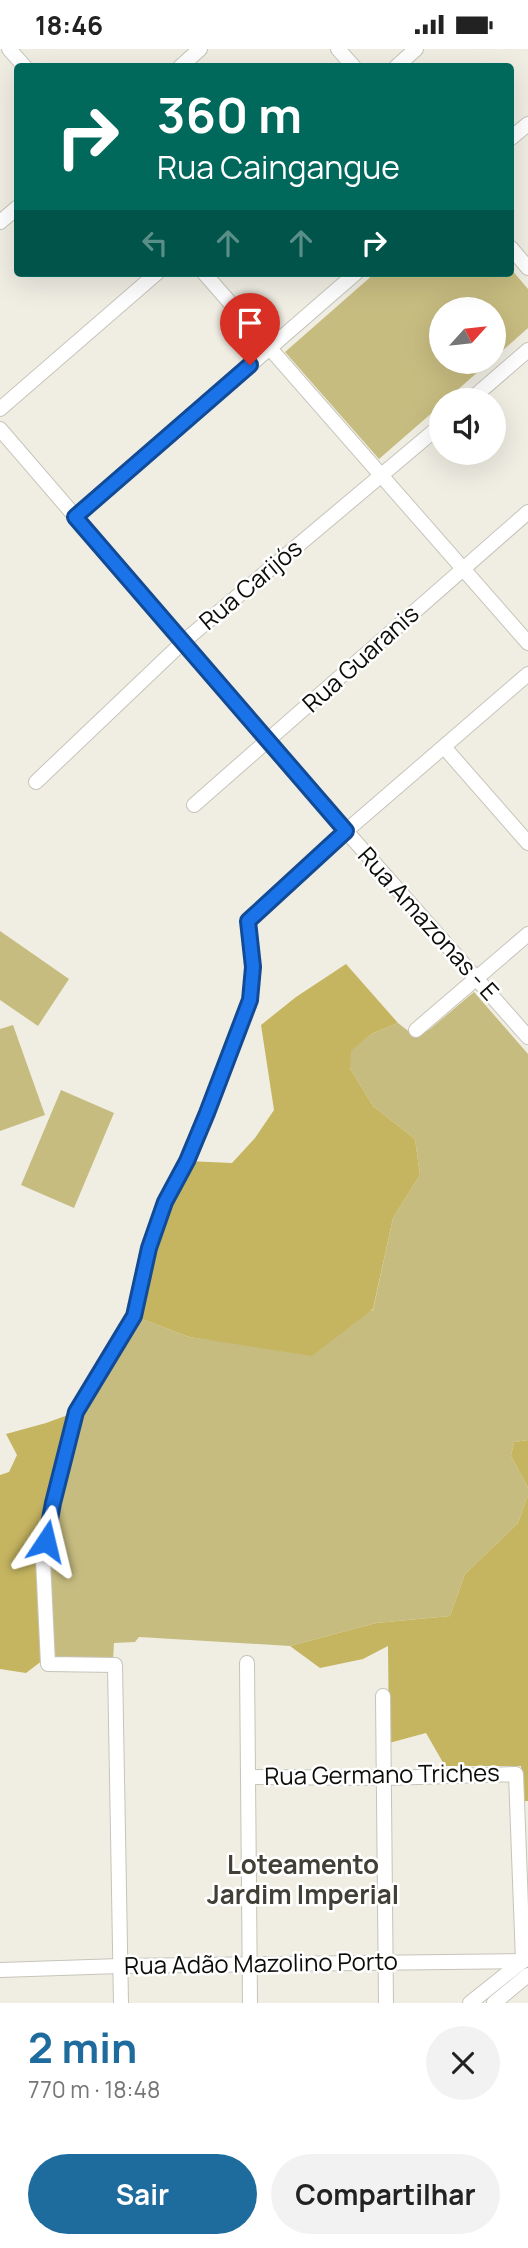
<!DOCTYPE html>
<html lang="pt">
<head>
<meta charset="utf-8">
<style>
  :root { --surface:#fff; --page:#f2f2f2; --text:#222; --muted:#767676; --accent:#1e6b9d }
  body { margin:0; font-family:Manrope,sans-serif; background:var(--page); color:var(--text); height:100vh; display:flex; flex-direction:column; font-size:26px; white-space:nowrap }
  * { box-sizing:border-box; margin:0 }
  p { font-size:23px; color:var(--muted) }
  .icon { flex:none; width:38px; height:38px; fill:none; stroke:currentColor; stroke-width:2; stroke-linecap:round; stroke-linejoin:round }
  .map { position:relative; height:1954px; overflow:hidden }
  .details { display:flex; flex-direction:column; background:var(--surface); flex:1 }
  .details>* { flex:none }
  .top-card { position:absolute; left:14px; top:14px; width:500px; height:214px; border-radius:7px; box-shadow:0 7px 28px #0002; background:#00695c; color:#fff; overflow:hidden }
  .needle { width:46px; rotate:63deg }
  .buttons { position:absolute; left:429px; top:248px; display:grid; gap:14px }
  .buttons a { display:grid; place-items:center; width:77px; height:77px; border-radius:50%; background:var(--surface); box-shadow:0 7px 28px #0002; font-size:35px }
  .pin { position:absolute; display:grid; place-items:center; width:60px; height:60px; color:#fff; margin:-72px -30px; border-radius:50% 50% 50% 0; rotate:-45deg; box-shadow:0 0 7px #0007 }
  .pin .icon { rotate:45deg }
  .me { position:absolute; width:77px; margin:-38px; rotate:10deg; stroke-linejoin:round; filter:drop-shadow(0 0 5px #0008) }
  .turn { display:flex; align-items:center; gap:24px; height:147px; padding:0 28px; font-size:32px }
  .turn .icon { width:91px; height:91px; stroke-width:2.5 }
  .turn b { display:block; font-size:49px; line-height:60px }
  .lanes { display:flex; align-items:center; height:66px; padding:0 28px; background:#0003; justify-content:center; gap:35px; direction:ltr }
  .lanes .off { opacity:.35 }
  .round { display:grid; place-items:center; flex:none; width:74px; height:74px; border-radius:37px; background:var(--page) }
  .headline { display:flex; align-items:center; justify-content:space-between; height:119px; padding:0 28px }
  h1 { font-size:42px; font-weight:700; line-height:52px; color:var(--accent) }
  .primary-button { display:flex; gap:14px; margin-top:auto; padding:14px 28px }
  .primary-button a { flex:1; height:80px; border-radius:42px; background:var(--accent); color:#fff; font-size:28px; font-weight:700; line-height:80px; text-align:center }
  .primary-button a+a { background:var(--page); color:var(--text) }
  .status { display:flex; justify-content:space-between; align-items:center; height:49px; padding:0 35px; background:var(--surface); direction:ltr }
  .status svg { height:19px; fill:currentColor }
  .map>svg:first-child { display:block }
  .green { fill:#c7bc80 }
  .forest { fill:#c5b561 }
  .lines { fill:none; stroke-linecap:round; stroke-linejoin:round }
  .minor-casing { stroke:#c6c4ba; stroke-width:16 }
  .minor { stroke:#fff; stroke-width:14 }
  .route-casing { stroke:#114b97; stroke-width:18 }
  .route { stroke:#1a73e8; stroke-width:12 }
  .labels { text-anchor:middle; stroke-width:5; stroke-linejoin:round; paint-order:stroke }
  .street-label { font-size:24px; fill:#0c0c08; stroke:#fff }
  .neighbourhood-label { font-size:26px; font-weight:bold; fill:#413f36; stroke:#fff }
</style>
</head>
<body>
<div class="status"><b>18:46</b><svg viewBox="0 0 49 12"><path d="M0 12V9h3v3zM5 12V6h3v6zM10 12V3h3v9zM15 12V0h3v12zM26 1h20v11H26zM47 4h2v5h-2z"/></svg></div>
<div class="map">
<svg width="528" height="1954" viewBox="0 0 528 1954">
  <rect width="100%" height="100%" fill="#f0eee3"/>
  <!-- green -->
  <g class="green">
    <polygon points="511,220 528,240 528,279 494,309 494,261 441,261 441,313 489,313 445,352 441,352 441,356 379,410 285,303 375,224 511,224"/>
    <polygon points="0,882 69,930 38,977 0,951"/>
    <polygon points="474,943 528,1005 528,1391 514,1393 511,1407 528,1439 528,1446 518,1474 465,1525 450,1567 376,1574 290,1597 139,1588 135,1593 114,1594 113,1611 47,1608 43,1511 76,1363 134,1267 189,1288 249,1296 373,1261 393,1169 420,1126 415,1090 373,1057 350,1019 350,1002 371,985 398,974 416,988 430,980"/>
    <polygon points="13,976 45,1066 0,1082 0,980"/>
    <polygon points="61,1041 114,1064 74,1159 21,1136"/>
  </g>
  <!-- forest -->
  <g class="forest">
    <polygon points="346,915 398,974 371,985 351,1002 350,1019 373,1057 415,1090 420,1126 393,1169 373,1260 312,1307 189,1288 134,1267 149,1199 187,1112 232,1114 255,1089 274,1061 261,976 296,948"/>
    <polygon points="76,1363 43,1511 47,1608 26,1624 0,1620 0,1426 9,1423 17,1406 6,1385 46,1374"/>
    <polygon points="528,1391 528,1439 511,1407 514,1393"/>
    <polygon points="528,1446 528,1752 523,1752 521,1717 445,1717 426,1684 389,1694 388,1597 363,1610 320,1619 290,1597 376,1574 450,1567 465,1525 518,1474"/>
  </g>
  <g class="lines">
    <defs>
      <g id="minor">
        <polyline points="9,0 25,18"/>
        <polyline points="338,0 354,18"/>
        <polyline points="180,18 200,0"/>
        <polyline points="396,18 416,0"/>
        <polyline points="511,89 528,75"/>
        <polyline points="0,173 18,158"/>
        <polyline points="511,199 528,219"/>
        <polyline points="204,224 528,594"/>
        <polyline points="469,352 528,301"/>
        <polyline points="0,360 157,224"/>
        <polyline points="0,380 346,782 528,988"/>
        <polyline points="75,468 356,224"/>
        <polyline points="444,698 528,794"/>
        <polyline points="36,733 183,593 441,376"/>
        <polyline points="194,756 528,463"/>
        <polyline points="416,981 528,885"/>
        <polyline points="247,1614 250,1954"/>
        <polyline points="383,1647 386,1954"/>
        <polyline points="248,1728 384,1729 516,1725 523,1912"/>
        <polyline points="0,1921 120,1917 523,1912"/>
        <polyline points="121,1954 115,1616 48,1615 43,1511 53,1454 76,1363 134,1267 149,1199 165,1153 187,1112 207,1064 250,951 253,918 248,872 346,782 528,625"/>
        <polyline points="470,1954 524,1911"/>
        <polyline points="494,1954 528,1926"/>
      </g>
    </defs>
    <!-- minor casing -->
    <use href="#minor" class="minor-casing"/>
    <!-- minor -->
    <use href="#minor" class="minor"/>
  </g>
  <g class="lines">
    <defs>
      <polyline id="route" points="46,1492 53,1454 76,1363 134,1267 149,1199 165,1153 187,1112 207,1064 250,951 253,918 248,872 346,782 75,468 250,316"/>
    </defs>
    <!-- route casing -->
    <use href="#route" class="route-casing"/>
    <!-- route -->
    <use href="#route" class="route"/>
  </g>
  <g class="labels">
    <!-- street labels -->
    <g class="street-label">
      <text transform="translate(251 536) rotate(-40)" y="8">Rua Carijós</text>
      <text transform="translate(361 610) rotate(-42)" y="8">Rua Guaranis</text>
      <text transform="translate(428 875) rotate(48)" y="8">Rua Amazonas - E</text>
      <text transform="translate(382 1726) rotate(-1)" y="8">Rua Germano Triches</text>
      <text transform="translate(261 1915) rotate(-1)" y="8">Rua Adão Mazolino Porto</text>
    </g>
    <!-- neighbourhood labels -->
    <g class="neighbourhood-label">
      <text x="303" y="1825">Loteamento<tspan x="303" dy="30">Jardim Imperial</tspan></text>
    </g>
  </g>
</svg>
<div class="buttons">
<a><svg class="needle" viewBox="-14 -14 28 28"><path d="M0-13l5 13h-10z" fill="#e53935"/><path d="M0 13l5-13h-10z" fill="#767676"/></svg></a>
<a><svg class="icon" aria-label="sound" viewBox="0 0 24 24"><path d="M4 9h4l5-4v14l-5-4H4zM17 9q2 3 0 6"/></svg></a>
</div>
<div class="pin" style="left:250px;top:316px;background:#d93025"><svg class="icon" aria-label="arrive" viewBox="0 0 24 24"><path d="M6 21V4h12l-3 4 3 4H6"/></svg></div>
<svg class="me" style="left:46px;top:1492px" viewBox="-20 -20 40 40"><path d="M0-17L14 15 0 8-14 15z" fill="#1a73e8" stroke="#fff" stroke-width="4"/></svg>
<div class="top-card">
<div class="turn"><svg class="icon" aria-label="right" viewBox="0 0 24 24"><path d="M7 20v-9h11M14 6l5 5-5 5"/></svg><div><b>360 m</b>Rua Caingangue</div></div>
<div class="lanes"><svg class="icon off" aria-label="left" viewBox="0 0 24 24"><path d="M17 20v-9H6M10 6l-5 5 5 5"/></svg><svg class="icon off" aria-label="ahead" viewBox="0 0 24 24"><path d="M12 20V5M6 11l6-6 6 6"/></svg><svg class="icon off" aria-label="ahead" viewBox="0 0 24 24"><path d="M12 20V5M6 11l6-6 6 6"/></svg><svg class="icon" aria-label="right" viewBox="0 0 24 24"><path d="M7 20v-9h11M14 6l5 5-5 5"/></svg></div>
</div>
</div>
<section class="details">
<div class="headline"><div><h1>2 min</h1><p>770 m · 18:48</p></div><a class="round"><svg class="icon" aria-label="close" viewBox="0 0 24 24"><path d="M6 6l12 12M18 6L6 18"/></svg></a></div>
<div class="primary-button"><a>Sair</a><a>Compartilhar</a></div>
</section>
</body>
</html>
